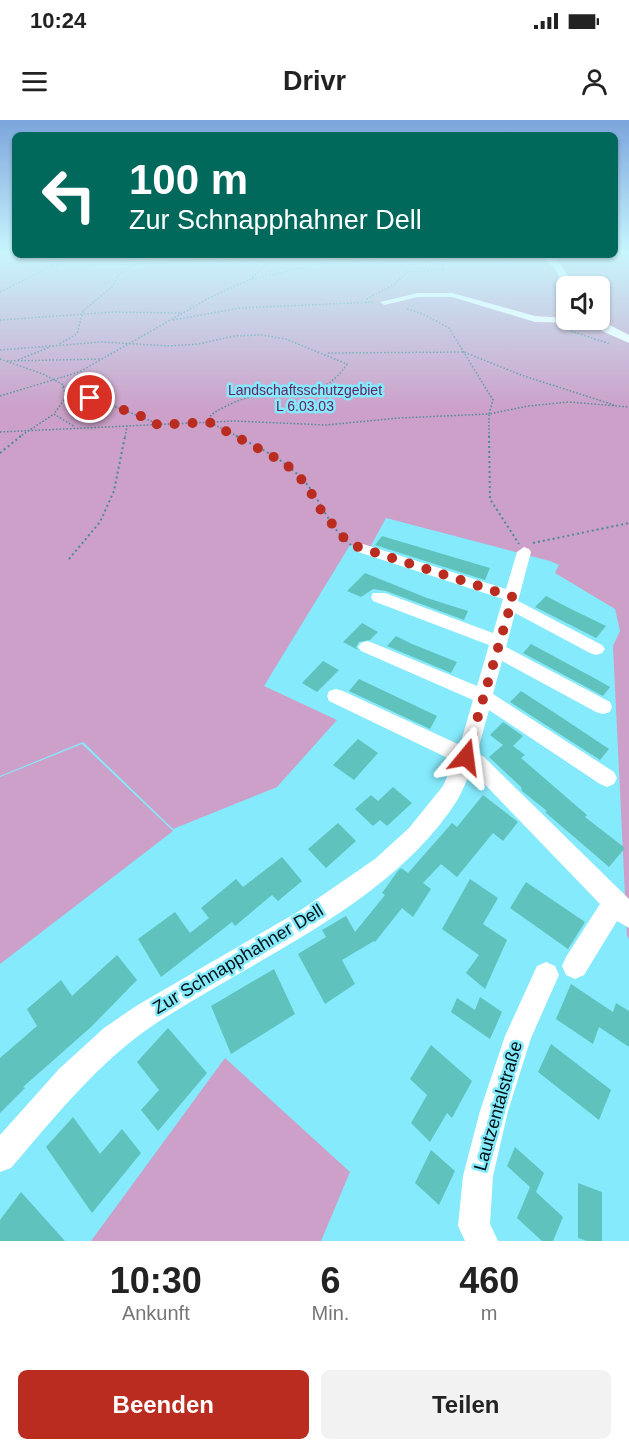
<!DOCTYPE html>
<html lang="de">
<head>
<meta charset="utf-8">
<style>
  :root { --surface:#fff; --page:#f2f2f2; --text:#222; --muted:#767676; --accent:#ba2c1f }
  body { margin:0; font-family:Arial,sans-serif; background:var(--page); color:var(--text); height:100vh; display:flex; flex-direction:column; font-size:22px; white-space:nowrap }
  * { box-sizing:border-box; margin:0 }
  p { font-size:20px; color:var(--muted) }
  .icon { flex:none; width:33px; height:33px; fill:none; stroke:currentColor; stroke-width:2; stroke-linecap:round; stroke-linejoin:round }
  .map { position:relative; height:1121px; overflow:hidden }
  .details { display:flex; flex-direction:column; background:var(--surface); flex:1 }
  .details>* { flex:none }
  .hud { position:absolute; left:12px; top:12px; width:606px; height:126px; border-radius:9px; box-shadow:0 2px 4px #0004; background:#00695c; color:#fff; overflow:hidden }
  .buttons { position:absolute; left:556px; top:156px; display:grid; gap:12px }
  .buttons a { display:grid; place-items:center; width:54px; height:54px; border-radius:9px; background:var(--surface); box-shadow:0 2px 4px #0004; font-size:30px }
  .pin { position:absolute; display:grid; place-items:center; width:51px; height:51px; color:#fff; margin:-26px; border:3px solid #fff; border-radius:50%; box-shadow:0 2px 6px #0007 }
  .me { position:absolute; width:66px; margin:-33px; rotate:16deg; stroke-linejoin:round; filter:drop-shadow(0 0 4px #0008) }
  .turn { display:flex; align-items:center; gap:21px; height:126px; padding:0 18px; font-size:27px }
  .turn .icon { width:78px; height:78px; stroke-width:2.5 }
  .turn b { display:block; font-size:42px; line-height:51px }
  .eta { display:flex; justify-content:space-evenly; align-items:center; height:102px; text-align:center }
  .eta b { font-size:36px; font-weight:700; line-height:42px }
  .primary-button { display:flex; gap:12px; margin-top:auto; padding:12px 18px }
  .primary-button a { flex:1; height:69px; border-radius:9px; background:var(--accent); color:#fff; font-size:24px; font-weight:700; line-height:69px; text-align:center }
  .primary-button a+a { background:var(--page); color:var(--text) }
  .status { display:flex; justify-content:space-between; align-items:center; height:42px; padding:0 30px; background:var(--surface); direction:ltr }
  .status svg { height:16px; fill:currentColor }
  header { display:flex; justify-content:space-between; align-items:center; height:78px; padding:0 18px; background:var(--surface); font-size:27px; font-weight:700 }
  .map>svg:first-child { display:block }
  .green { fill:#cca0c8; fill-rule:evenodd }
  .building { fill:#60c2bc }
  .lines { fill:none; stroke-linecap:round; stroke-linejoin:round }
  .path-far1 { stroke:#4b8b97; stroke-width:1.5; stroke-dasharray:1.5 2; stroke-linecap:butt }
  .path { stroke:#4b8b97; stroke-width:2; stroke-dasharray:2 3; stroke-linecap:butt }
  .minor { fill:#fff; fill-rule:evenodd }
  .major { fill:#fff; fill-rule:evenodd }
  .route { stroke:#ba2c1f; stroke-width:10; stroke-dasharray:0 18 }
  .labels { text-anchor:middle; stroke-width:5; stroke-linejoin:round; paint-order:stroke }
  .far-park-label { font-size:14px; fill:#652462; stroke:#85eafc }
  .near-street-label { font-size:18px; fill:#001114; stroke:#85eafc }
</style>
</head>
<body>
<div class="status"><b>10:24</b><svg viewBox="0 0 49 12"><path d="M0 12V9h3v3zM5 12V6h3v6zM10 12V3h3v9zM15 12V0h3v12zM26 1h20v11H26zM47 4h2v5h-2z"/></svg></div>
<header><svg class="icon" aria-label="menu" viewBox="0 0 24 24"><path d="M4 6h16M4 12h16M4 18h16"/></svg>Drivr<svg class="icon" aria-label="person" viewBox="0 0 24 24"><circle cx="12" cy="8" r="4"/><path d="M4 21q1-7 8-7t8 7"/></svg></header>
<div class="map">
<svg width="629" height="1121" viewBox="0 0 629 1121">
  <rect width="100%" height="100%" fill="#85eafc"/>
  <!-- green -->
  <g class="green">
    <path d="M0,132H15V135H615V132H625L629,139V819L627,816L613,526L620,511L615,489L555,453L559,445L550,441L386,398L368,431L350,425L264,566L337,600L277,667L173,709L83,622L0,656ZM567,166H600V200H567Z"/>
    <polygon points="82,624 173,711 0,844 0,657"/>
    <polygon points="225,938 350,1052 321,1121 91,1121"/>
  </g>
  <!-- building -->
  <g class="building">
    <polygon points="382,416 392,419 490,448 485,460 375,425"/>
    <polygon points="365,453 427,478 468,491 464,500 386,471 373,469 361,477 347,471"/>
    <polygon points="546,476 569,488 606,506 596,518 535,487"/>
    <polygon points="362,503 378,512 370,520 359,522 356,527 358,530 343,522"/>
    <polygon points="396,516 412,524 457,542 451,553 387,526"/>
    <polygon points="531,524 596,559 610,567 603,576 523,533"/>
    <polygon points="323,541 339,550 317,572 302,563"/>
    <polygon points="359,559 437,596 430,609 349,571"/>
    <polygon points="521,571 564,599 609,629 600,640 510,582"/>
    <polygon points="503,602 523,616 513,626 525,635 521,638 587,695 585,697 625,728 609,747 545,692 547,691 522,671 521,667 489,637 503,625 490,615"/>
    <polygon points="358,619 378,633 354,660 333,645"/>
    <polygon points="393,667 412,683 387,706 380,700 373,706 355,689 371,675 378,681"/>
    <polygon points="483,675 518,702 503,721 493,713 457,757 441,744 423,763 431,769 413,797 402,788 375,822 374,821 342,840 355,864 325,884 298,834 326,817 322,810 346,796 355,812 385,775 382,773 397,752 401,748 408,753 452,703 457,707"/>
    <polygon points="338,703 356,721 326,748 308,729"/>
    <polygon points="282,737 302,761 278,781 272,775 235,806 232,802 161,857 138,819 175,792 190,813 209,798 201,788 236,759 243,767"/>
    <polygon points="470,759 498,778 483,804 507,820 485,869 466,853 479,835 442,809"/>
    <polygon points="526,762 585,802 568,829 510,788"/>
    <polygon points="117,835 137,860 91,907 23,967 25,968 0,993 0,938 37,906 27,889 61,860 72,876"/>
    <polygon points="274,849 295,894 231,934 211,886"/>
    <polygon points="571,864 613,892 616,883 629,891 629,927 599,907 593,924 556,899"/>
    <polygon points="480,877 502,892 490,919 451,892 457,878 475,890"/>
    <polygon points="168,908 207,953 158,1011 141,990 159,970 137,942"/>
    <polygon points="551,924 611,970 599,1000 538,952"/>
    <polygon points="431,925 472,961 452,998 447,993 430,1022 411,1003 427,975 410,959"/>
    <polygon points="73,997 100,1034 122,1009 141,1033 92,1093 46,1027"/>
    <polygon points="515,1027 544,1053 536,1072 563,1097 553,1121 542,1121 517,1098 530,1067 507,1046"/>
    <polygon points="431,1030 455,1051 439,1085 415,1063"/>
    <polygon points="578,1063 602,1072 602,1121 587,1121 578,1118"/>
    <polygon points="21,1072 65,1121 0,1121 0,1100"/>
  </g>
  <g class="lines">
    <!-- path-far1 -->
    <g class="path-far1">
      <polyline points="44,135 52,146 135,144 119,154 112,167 83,191 77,214 59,224"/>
      <polyline points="135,144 219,141 252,137 271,139 275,135"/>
      <polyline points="252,159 329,142 455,135"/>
      <polyline points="0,172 52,146 84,135"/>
      <polyline points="366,183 367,179 395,164 407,152 444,150 442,142 427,137"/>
      <polyline points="0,200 112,192 180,193"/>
      <polyline points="173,200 240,188 375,182"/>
      <polyline points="571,211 610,224"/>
      <path d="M0,230L102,222L170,226L198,224L234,216L262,215L286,219L347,244C323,282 287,269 250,277C238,280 226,286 215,292L211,295L209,302"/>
      <polyline points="328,233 464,232 521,255 614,285"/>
      <polyline points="0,239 43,254 62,264 66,277 54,294 75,307"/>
      <polyline points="18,240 50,227"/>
      <polyline points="7,241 102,239"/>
      <polyline points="63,266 156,303"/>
      <polyline points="0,276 79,252 211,177 251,159 271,139 303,135"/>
      <polyline points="211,303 239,317"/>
      <polyline points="0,312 234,301 326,305 399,298 489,294 493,280 449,208 423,194 405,188"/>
      <polyline points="19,317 54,294"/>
      <polyline points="125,317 127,306"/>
      <polyline points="489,317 489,294 528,286 569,282 629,287"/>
    </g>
    <!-- path -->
    <g class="path">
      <path d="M236,316C260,328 287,341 305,362C322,382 329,408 351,425"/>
      <polyline points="489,316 490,379 519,424"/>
      <polyline points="0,333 21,316"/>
      <polyline points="533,423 629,403"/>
      <polyline points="69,439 100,402 114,371 125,316"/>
    </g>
    <!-- minor -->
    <g class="minor">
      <polygon points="418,173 452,173 535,196 598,200 594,203 535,202 452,177 418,177 384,185 380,182"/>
      <path d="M363,424L506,469L517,432L524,427L529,429L531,432L518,481L602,525L605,529L602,533L596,535L590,533L515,493L506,527L610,582L612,587L610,592L603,594L596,592L502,541L493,574L614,652L617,658L614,664L607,667L600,664L489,590L477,633L483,636L629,779V808L617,801L584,855L575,859L566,855L562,846L566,837L600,784L471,650C467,659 463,670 458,679C392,784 255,838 155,904C98,942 55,997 11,1048L0,1052V1015L59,949L104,908L136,886L301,790L375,739L409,708L443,666L454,641L329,581L327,576L329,571L336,569L343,571L460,625L473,580L361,531L358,527L361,523L367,521L373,523L477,566L489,525L373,481L371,477L373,473H385L493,513L503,479L358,432L356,429Z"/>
      <polygon points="546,842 555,846 559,855 531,918 508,991 493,1056 490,1104 498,1121 465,1121 458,1106 463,1056 480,991 505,916 537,846"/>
    </g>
    <!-- major -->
    <g class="major">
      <polygon points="541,135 551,135 562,146 574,166 565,168 555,149"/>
      <polygon points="588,200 600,200 629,215 629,223 602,211"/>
    </g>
  </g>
  <!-- sky -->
  <linearGradient id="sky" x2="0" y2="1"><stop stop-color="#7ca5dc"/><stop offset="0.46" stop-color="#c8f6fe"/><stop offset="1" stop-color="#c8f6fe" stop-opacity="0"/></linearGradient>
  <rect width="629" height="289" fill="url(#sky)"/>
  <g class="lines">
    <!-- route -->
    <polyline class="route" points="90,278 149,299 158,305 209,302 285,343 306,364 322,392 349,424 513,477 466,637"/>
  </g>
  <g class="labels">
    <!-- far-park labels -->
    <g class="far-park-label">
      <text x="305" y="275">Landschaftsschutzgebiet<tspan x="305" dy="16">L 6.03.03</tspan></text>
    </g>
    <!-- near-street labels -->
    <g class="near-street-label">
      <text transform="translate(238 839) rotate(-31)" y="6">Zur Schnapphahner Dell</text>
      <text transform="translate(498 986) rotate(-74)" y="6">Lautzentalstraße</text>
    </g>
  </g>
</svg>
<div class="buttons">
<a><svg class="icon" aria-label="sound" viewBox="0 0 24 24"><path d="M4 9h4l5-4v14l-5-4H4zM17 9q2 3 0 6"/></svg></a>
</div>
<div class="pin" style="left:90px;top:278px;background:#d93025"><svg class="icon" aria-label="arrive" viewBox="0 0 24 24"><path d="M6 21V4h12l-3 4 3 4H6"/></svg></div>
<svg class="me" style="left:466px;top:637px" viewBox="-20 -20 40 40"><path d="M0-17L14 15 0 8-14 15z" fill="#ba2c1f" stroke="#fff" stroke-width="4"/></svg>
<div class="hud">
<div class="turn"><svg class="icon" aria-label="left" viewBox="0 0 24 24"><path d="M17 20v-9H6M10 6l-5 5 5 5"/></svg><div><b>100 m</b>Zur Schnapphahner Dell</div></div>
</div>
</div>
<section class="details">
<div class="eta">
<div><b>10:30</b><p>Ankunft</p></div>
<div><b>6</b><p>Min.</p></div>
<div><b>460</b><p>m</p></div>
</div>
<div class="primary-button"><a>Beenden</a><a>Teilen</a></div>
</section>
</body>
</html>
